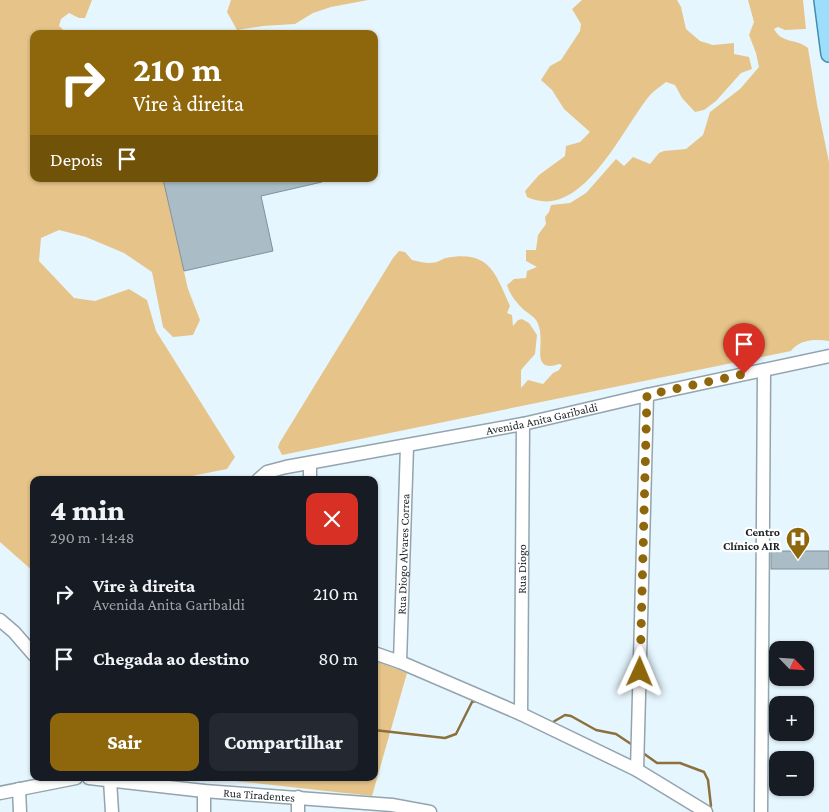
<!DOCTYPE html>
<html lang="pt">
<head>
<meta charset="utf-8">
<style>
  :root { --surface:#171b24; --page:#242831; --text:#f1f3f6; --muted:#9ea1a6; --accent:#8e670c }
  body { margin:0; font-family:"Crimson Pro",serif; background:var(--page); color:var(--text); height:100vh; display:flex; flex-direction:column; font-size:19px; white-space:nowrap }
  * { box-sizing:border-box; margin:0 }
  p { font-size:16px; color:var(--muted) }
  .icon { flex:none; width:28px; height:28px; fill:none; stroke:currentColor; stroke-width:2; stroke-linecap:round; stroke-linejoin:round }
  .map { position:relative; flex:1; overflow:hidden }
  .panel { position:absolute; left:30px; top:476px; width:348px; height:305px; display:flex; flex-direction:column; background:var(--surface); border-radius:10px; box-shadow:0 1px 4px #0004 }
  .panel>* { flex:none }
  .guide { position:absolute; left:30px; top:30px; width:348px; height:152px; border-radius:10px; box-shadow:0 1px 4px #0004; background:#8e670c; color:#fff; overflow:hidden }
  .needle { width:32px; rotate:115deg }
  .tools { position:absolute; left:769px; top:641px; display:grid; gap:10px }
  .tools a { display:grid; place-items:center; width:45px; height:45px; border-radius:10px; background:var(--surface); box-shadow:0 1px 4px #0004; font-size:25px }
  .pin { position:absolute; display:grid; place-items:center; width:42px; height:42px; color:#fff; margin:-51px -21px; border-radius:50% 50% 50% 0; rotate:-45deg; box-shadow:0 0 5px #0007 }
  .pin .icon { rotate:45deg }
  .me { position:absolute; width:55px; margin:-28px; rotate:1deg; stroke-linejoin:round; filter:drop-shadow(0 0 4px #0008) }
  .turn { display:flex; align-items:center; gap:18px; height:105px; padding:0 20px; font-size:22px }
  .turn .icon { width:65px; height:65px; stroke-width:2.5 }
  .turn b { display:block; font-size:35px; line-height:42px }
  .then { display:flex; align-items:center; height:48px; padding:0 20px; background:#0003; gap:10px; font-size:19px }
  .round { display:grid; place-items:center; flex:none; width:52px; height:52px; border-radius:10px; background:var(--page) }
  .overview { display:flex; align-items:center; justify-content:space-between; height:85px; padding:0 20px }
  h1 { font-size:30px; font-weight:800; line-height:38px }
  .button { display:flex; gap:10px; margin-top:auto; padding:10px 20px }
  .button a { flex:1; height:58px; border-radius:10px; background:var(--accent); color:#fff; font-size:20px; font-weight:800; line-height:58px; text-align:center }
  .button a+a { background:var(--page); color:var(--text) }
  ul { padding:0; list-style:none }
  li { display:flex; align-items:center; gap:15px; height:65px; padding:0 20px }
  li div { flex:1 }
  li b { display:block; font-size:19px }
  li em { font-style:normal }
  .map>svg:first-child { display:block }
  .green { fill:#e6c489 }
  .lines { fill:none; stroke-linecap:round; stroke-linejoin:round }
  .stream { stroke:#8c713c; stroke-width:2.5 }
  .building { fill:#aabcc6; stroke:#7f919a }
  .minor-casing { stroke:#93a4ae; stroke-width:15 }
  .major-casing { stroke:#448eaf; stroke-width:18 }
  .minor { stroke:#fff; stroke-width:12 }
  .major { stroke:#9cdefb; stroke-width:15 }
  .route { stroke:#8e670c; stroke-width:9; stroke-dasharray:0 16.2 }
  .labels { text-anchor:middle; stroke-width:4.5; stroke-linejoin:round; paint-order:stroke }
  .street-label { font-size:12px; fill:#1a2125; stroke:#fff }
  .poi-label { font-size:12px; font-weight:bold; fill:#1a2125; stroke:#fff; text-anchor:end }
</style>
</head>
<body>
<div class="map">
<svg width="829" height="812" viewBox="0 0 829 812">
  <rect width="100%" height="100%" fill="#e6f6fe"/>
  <!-- green -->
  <g class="green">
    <polygon points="0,0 92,0 85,18 79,18 69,13 61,19 59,26 68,34 34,34 34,179 163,179 188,289 200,320 193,335 173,337 163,327 152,272 124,253 86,237 59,230 41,238 39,261 74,298 95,301 129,289 147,300 156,331 235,457 227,469 172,480 34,480 34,572 0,542"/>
    <polygon points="231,0 368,0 331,7 313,13 295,24 263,26 237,30 227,12"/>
    <path d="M582,0H677L681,7L686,29L700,41L713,45L734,43V54L749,57L752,69L741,73L716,101L704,110L695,112L682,98L675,85L666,82C661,86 655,90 651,94C623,126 583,223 527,197L525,191L539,175L565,156L566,146L580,142L590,132L564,109L552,90L541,80L550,66L561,60L580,31L581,24L572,9Z"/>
    <path d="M748,0H803L806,29L785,30L778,27L774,29C782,44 796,38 808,48L817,104L829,162V341C816,339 800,339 791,351L282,455L278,447L280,442L393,258L399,251L405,252L412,260C421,262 431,265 439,261C442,260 444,258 446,258C489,250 495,272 510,306L507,313L512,315L513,326L518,320L522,319L529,323L537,335L535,354L521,370V388L528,380L543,384L553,373L559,370L562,365L559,364C553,366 546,368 542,362C537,355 545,334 536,320C533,316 528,313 524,310C517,303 510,295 507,285L514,279L526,278L527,271L537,267L526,261V250H536L538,235L546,224L545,217L549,212L551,205L570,203L586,193L616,159L624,166L633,157L650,164L659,153L664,151L686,149L703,135L710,112L740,89L759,67L756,53L749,35L754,22Z"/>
    <polygon points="374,660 407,673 372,796 208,778 374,778"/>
  </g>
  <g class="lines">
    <!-- stream -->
    <g class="stream">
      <polyline points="553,722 565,715 571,716 596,730 616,734 631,744"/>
      <polyline points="374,730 445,738 456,734 472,702 476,701"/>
      <polyline points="643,753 657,763 680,763 704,772 708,780 711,806"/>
    </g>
  </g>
  <!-- building -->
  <g class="building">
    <polygon points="163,179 322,179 322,182 261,196 273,251 184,271"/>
    <rect x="771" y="551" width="58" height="18"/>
  </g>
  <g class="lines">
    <defs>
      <g id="minor">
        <polyline points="310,463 310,480"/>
        <path id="s1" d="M258,480L267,472L286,467L523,424L647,395L829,356"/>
        <polyline points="0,620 14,632 34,655"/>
        <polyline points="374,653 400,662 521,714 637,770 706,812"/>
        <path id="s2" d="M400,662L407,446"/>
        <path id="s3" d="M521,714L523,424"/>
        <polyline points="637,770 647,395"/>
        <path id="s4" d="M89,778L204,791L392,805L430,812"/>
        <polyline points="110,780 112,812"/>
        <polyline points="19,789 20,812"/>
        <polyline points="204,791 204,812"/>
        <polyline points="0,793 76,778"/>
        <polyline points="298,797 298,812"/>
        <polyline points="761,812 764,370"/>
      </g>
      <polyline id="major" points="822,0 829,54"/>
    </defs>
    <!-- minor casing -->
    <use href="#minor" class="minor-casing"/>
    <!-- major casing -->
    <use href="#major" class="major-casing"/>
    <!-- minor -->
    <use href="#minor" class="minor"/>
    <!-- major -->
    <use href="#major" class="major"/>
  </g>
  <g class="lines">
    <!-- route -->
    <polyline class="route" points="640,672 647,395 744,374"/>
  </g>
  <!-- icons -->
  <defs>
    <symbol id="hospital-pin" viewBox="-11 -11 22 30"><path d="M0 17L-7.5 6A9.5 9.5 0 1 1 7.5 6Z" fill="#8e670c" stroke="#fff"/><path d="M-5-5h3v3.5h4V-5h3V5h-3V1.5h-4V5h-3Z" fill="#fff"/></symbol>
  </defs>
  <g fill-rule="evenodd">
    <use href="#hospital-pin" x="784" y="525" width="28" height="38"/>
  </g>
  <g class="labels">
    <!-- street labels -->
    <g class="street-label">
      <text dy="4" stroke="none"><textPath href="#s1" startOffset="292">Avenida Anita Garibaldi</textPath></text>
      <text dy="4" stroke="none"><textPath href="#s2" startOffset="108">Rua Diogo Alvares Correa</textPath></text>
      <text dy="4" stroke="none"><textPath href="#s3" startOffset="145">Rua Diogo</textPath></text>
      <text dy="4" stroke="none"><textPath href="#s4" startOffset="171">Rua Tiradentes</textPath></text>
    </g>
    <!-- poi labels -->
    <g class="poi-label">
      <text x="780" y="536">Centro<tspan x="780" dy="14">Clínico AIR</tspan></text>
    </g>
  </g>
</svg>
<div class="tools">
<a><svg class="needle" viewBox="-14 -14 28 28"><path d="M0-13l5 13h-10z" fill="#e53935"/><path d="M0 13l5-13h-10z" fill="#9ea1a6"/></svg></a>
<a>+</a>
<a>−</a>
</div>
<div class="pin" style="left:744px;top:374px;background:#d93025"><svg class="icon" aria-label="arrive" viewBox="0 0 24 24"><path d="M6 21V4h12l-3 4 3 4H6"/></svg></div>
<svg class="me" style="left:640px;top:672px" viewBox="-20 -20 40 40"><path d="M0-17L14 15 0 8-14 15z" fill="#8e670c" stroke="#fff" stroke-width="4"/></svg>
<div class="guide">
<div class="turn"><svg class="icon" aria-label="right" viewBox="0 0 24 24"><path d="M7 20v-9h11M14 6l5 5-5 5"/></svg><div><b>210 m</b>Vire à direita</div></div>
<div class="then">Depois<svg class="icon" aria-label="arrive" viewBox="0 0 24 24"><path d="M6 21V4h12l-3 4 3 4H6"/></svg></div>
</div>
<section class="panel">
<div class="overview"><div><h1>4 min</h1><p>290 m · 14:48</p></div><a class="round" style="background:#d93025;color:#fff"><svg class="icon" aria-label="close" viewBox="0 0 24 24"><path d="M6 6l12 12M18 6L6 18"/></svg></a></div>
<ul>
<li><svg class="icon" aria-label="right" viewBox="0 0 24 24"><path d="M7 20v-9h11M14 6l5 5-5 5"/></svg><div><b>Vire à direita</b><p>Avenida Anita Garibaldi</p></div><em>210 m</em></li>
<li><svg class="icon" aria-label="arrive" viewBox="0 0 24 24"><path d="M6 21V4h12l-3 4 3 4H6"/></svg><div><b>Chegada ao destino</b></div><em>80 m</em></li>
</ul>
<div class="button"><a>Sair</a><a>Compartilhar</a></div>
</section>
</div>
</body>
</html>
